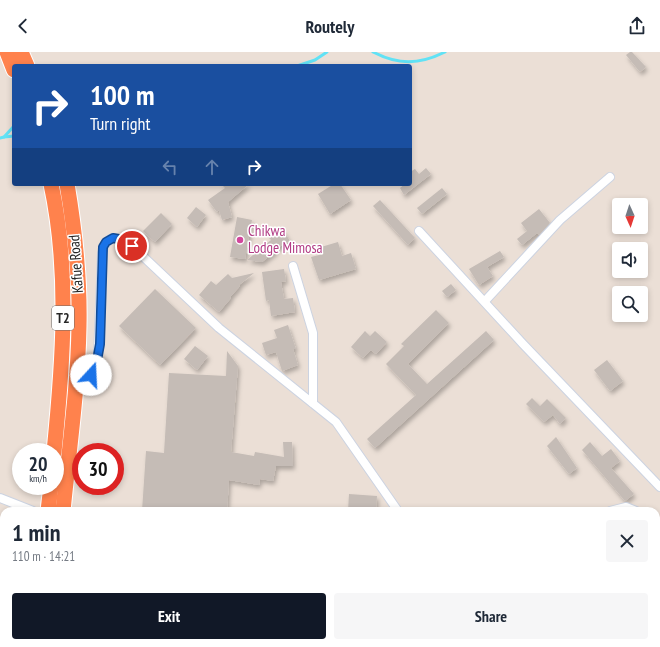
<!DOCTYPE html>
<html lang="en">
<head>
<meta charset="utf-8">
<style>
  :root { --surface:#fff; --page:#f6f6f7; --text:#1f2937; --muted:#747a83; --accent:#111827 }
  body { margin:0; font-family:"PT Sans Narrow",sans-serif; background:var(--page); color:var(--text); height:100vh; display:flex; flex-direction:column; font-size:15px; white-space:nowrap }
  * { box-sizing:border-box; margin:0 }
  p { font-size:13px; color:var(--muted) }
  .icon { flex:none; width:22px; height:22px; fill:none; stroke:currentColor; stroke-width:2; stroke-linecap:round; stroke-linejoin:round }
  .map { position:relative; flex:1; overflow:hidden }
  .drawer { position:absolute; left:0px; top:455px; width:660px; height:140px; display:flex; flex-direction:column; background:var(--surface); border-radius:12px 12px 0 0; box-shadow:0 2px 6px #0003 }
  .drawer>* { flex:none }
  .hud { position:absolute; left:12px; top:12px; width:400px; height:122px; border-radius:4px; box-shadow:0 2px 6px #0003; background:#1a4fa0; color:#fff; overflow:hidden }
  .needle { width:26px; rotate:177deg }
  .controls { position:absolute; left:612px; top:146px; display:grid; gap:8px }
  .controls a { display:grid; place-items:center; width:36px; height:36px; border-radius:4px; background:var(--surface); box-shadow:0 2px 6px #0003; font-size:20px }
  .speed { position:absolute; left:12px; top:391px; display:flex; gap:8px; font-size:20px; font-weight:700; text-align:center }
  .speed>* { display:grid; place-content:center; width:52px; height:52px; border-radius:50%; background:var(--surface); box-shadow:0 2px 6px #0003; line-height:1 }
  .speed small { font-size:10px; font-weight:400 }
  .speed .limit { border:6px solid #d22; background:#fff; color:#111 }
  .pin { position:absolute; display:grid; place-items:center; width:34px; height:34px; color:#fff; margin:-17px; border:2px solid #fff; border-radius:50%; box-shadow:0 1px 4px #0007 }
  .me { position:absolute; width:44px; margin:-22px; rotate:20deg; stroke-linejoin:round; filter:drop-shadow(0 0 3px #0008) }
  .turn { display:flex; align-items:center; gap:14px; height:84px; padding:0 12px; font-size:18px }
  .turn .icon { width:52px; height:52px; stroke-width:2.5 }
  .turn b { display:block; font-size:28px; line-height:34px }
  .lanes { display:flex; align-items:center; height:38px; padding:0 12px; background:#0003; justify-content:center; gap:20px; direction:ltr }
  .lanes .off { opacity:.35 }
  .round { display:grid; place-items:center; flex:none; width:42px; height:42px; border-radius:4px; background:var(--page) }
  .summary { display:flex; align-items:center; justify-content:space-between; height:68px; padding:0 12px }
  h1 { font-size:24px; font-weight:700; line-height:30px }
  .primary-button { display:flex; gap:8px; margin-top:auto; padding:8px 12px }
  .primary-button a { flex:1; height:46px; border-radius:4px; background:var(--accent); color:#fff; font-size:16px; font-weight:700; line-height:46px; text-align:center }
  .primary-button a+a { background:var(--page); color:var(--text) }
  header { display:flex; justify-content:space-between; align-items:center; height:52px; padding:0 12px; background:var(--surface); font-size:18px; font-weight:700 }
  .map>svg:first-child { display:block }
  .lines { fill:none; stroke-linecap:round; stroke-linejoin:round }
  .stream { stroke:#61e2f5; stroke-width:3 }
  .building { fill:#c5bcb6; filter:url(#shadow) }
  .street-casing { stroke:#ccd3e1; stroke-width:10 }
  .secondary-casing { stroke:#ccd3e1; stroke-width:13 }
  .highway-casing { stroke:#fff; stroke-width:17 }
  .street { stroke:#fff; stroke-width:8 }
  .secondary { stroke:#fff; stroke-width:11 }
  .highway { stroke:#ff824d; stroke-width:15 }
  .route-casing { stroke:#114b97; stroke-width:10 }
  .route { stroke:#1a73e8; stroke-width:7 }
  .hotel-dot { fill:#d1479c; stroke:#fff; stroke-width:1.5 }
  .labels { text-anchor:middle; stroke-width:3; stroke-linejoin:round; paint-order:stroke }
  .shield { fill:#fff; stroke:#676767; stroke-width:1 }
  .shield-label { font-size:14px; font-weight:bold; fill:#262626 }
  .hotel-label { font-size:15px; fill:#b23c85; stroke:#fff; text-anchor:start }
  .street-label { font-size:15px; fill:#262626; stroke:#fff }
</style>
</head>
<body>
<header><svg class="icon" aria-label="back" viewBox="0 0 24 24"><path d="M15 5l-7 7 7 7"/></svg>Routely<svg class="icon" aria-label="share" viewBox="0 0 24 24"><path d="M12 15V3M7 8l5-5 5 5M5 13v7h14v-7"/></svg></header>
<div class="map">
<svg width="660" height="595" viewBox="0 0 660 595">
  <defs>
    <filter id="shadow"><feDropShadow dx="2" dy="3.5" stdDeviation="2" flood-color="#0004"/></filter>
  </defs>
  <rect width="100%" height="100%" fill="#ebdfd6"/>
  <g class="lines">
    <!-- stream -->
    <g class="stream">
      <path d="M373,0C398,13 419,13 445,0"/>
      <polyline points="297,14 315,8 327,0"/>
      <polyline points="4,85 14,84"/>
      <polyline points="0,86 4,85 14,74"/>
    </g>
  </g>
  <!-- building -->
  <g class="building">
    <polygon points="630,0 632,0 646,15 640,20 626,3"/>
    <polygon points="426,116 431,122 404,143 400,136 405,132 410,132 410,120 415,117 419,122"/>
    <polygon points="221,132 249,132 228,150 232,165 222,168 219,158 217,160 208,148 225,136"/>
    <polygon points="334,132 340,132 351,148 330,162 318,142"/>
    <polygon points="442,136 447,142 422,162 417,156"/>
    <polygon points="380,148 415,186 408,193 373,154"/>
    <polygon points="196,155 206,163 197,175 187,166"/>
    <polygon points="539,157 550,171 539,183 537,181 522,193 517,187 527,179 521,171"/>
    <polygon points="161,161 172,172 155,190 143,179"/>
    <polygon points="237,165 252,168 245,207 230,205"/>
    <polygon points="283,178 290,189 275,197 276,199 262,210 247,208 271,188 269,186"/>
    <polygon points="338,190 342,204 351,201 356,217 319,228 311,205 323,202 321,195"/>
    <polygon points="500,199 504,205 487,215 493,224 479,233 469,217"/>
    <polygon points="284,217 286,229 281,230 284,247 293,246 295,260 271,264 269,248 266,249 262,220"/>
    <polygon points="254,221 239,233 240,234 230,245 231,246 219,260 199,243 211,229 216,233 228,222 232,226"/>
    <polygon points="451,232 456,238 447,245 442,239"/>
    <polygon points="155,237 196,276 160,313 119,274"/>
    <polygon points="436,258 449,271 408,312 427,332 486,279 494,288 375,396 367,387 416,343 386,312 404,294 401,292"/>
    <polygon points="288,273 296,297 293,297 298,313 282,319 276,300 266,303 262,291 277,286 274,278"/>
    <polygon points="365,279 370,284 375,279 387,290 376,302 371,298 363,306 351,295"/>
    <polygon points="195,294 208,304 197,318 184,307"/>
    <polygon points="227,299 238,314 231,400 254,404 255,400 284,405 283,390 292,390 293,414 276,414 273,429 260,427 259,433 229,428 227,459 142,459 146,399 164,401 169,321 226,324"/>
    <polygon points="607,308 623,329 610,339 594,318"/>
    <polygon points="532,346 540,354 547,347 566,366 560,372 553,363 544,370 526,352"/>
    <polygon points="556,385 577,416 569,422 547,394"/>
    <polygon points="590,390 602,404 611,397 620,409 611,416 634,442 625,449 582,398"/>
    <polygon points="349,442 377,444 376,459 348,459"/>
  </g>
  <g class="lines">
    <defs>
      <g id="street">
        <polyline points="419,179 523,292 660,435"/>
        <polyline points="293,214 313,281 313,351"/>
        <polyline points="485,249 560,168 610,125"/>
        <path d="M77,342L91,323L98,304L102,201C107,181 118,184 132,194L219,276L336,370L398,459"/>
        <polyline points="0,446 33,459"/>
        <polyline points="610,459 626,455 636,459"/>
        <polyline points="656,476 660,476"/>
      </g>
      <g id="secondary">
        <polyline points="656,503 660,502"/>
        <polyline points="447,595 455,591"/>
      </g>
      <g id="highway">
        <polyline points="7,0 14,18"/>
        <polyline points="21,0 27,14"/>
        <path d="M51,132C70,220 63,311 54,400"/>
        <polyline points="48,459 51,434"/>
        <path d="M63,459C69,398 78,336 79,274C80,227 75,179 67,132"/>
        <polyline points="34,595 35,591"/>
        <polyline points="49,595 50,591"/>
      </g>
    </defs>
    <!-- street casing -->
    <use href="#street" class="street-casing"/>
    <!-- secondary casing -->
    <use href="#secondary" class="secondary-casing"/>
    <!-- highway casing -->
    <use href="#highway" class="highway-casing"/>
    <!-- street -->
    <use href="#street" class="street"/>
    <!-- secondary -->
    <use href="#secondary" class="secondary"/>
    <!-- highway -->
    <use href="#highway" class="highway"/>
  </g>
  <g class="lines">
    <defs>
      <polyline id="route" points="91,323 96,314 100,292 103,195 106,190 113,186 124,188 132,194"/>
    </defs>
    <!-- route casing -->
    <use href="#route" class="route-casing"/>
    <!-- route -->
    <use href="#route" class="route"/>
  </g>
  <!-- markers -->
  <circle class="hotel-dot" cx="240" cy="188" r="4"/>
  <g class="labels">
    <!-- shield labels -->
    <rect class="shield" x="52" y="254" width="22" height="24" rx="3"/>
    <g class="shield-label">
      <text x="63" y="271">T2</text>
    </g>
    <!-- hotel labels -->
    <g class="hotel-label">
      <text x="248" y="184">Chikwa<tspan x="248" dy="17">Lodge Mimosa</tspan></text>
    </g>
    <!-- street labels -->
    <g class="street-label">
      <text transform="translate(76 212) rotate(-94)" y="5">Kafue Road</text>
    </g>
  </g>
</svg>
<div class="controls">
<a><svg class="needle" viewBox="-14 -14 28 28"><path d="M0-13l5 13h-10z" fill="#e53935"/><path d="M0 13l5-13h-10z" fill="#747a83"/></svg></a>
<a><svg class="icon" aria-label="sound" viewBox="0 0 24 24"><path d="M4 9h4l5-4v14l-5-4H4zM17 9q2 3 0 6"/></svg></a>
<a><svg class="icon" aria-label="search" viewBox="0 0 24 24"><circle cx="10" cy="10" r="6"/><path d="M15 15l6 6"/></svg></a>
</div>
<div class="speed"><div>20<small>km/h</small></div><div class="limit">30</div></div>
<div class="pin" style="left:132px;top:194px;background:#d93025"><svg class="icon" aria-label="arrive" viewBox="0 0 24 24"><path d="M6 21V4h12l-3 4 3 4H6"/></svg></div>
<svg class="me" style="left:91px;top:323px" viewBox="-20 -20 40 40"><circle r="19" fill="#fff"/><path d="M0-13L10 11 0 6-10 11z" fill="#1a73e8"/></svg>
<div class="hud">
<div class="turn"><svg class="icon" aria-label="right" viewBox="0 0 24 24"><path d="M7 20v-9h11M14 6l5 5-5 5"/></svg><div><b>100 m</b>Turn right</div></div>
<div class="lanes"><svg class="icon off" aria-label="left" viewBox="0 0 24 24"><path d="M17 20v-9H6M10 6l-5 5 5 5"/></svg><svg class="icon off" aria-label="ahead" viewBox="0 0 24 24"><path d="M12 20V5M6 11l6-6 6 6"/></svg><svg class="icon" aria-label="right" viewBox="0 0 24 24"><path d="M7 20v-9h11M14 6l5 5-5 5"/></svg></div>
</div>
<section class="drawer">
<div class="summary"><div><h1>1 min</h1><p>110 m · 14:21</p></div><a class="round"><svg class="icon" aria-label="close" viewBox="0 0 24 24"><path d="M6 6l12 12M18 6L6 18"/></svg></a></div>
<div class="primary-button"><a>Exit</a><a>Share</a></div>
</section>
</div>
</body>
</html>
